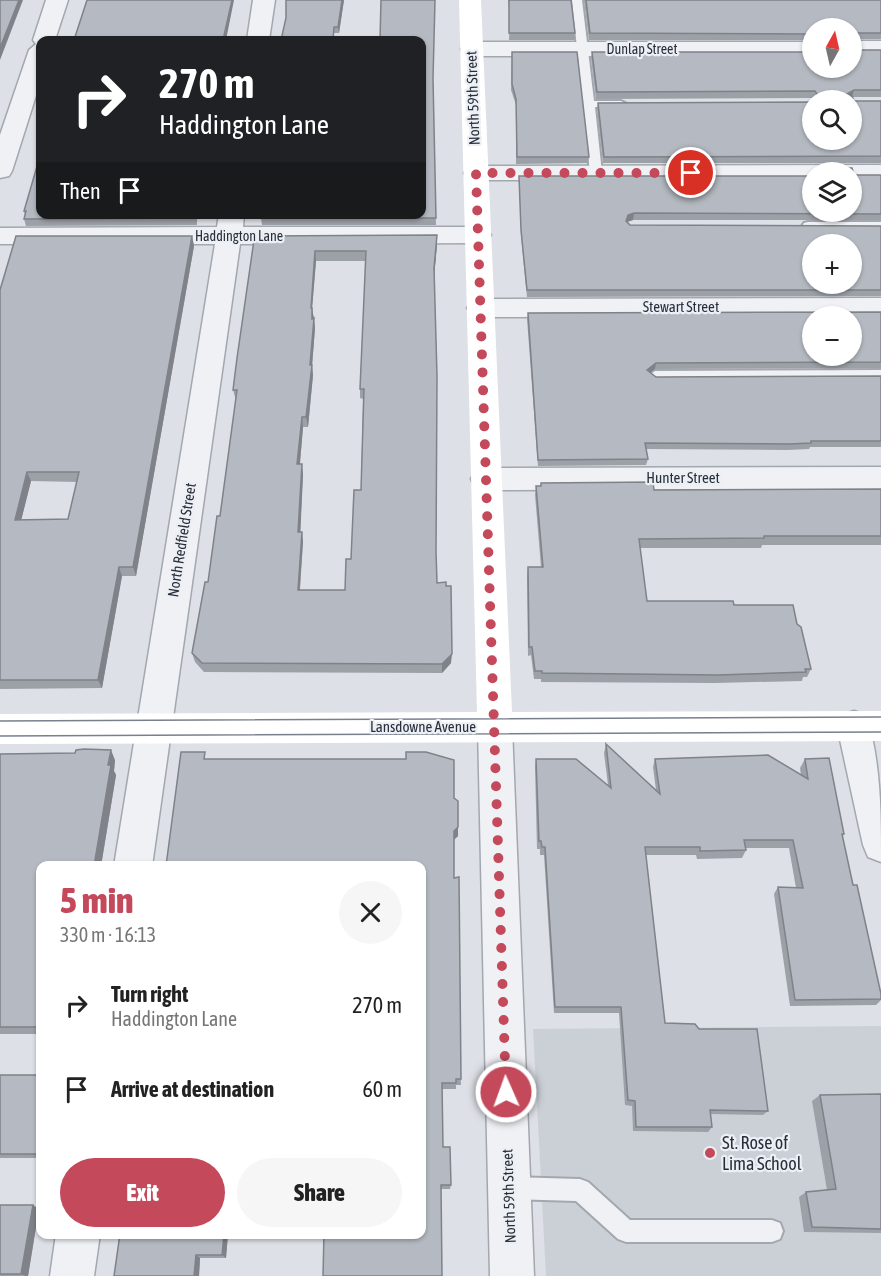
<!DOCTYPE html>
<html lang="en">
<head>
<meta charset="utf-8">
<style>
  :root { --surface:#fff; --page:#f6f6f6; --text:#222; --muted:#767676; --accent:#c3495b }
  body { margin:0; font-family:"Asap Condensed",sans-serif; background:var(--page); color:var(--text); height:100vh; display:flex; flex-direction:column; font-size:22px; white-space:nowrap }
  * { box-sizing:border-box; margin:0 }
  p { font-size:20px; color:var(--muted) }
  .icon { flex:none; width:33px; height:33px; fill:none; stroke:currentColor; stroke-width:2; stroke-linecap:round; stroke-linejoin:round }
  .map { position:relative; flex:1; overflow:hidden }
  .panel { position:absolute; left:36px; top:861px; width:390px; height:378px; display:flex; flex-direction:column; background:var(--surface); border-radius:12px; box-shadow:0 2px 4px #0004 }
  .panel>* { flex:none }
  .guide { position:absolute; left:36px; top:36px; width:390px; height:183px; border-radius:12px; box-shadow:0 2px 4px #0004; background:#202124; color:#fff; overflow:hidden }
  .needle { width:39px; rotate:8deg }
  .controls { position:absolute; left:802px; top:18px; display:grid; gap:12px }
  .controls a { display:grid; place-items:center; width:60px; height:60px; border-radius:50%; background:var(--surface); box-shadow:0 2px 4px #0004; font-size:30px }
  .pin { position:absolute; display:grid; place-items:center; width:51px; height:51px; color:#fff; margin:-26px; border:3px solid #fff; border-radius:50%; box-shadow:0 2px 6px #0007 }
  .me { position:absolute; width:66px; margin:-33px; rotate:358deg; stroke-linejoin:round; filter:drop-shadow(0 0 4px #0008) }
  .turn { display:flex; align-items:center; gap:21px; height:126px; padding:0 24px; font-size:27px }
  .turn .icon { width:78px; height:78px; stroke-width:2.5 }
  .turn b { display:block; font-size:42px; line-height:51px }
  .then { display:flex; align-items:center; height:57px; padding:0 24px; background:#0003; gap:12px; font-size:22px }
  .round { display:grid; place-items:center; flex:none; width:63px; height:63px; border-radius:32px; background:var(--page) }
  .overview { display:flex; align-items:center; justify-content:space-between; height:102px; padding:0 24px }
  h1 { font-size:36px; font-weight:800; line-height:45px; color:var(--accent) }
  .button { display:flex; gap:12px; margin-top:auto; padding:12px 24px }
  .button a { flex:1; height:69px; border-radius:36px; background:var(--accent); color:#fff; font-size:24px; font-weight:800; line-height:69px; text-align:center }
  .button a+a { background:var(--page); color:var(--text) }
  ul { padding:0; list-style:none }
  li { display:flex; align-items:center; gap:18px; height:84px; padding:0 24px }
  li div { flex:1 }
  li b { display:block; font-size:22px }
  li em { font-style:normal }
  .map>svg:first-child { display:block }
  .built { fill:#cbd0d7 }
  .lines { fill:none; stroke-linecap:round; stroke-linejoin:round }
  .lane-casing { stroke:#a3a7af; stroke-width:4 }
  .street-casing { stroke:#a3a7af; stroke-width:3 }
  .lane { fill:#eff1f5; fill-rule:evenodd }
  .street { fill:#eff1f5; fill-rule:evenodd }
  .secondary { fill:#fff; fill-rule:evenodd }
  .tram { stroke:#78808e; stroke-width:1.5 }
  .wall { fill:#9ca0a7; fill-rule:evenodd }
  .shaded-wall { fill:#7f8288 }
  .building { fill:#b5bac2; stroke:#7f8288; stroke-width:1.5; fill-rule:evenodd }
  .route { stroke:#c3495b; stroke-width:10; stroke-dasharray:0 18 }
  .poi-dot { fill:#c3495b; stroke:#eceff4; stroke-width:2 }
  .labels { text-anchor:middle; stroke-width:4.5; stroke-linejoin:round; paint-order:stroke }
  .far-street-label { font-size:14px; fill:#282f3b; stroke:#eceff4 }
  .street-label { font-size:15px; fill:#282f3b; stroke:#eceff4 }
  .near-poi-label { font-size:18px; fill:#282f3b; stroke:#eceff4; text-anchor:start }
</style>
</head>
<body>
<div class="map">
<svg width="881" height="1276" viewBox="0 0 881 1276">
  <rect width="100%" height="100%" fill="#dde0e6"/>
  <!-- built -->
  <polygon class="built" points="881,1026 881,1276 546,1276 533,1029"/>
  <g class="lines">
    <defs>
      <g id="lane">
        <polygon points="572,0 582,0 594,101 621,101 627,104 621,107 595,107 602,173 596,177 590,173"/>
        <polygon points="808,222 881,222 881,230 804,229 802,226 804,223"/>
        <polygon points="881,370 881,380 655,381 648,376 655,371"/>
        <polygon points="510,1177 580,1179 588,1182 630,1220 772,1220 780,1223 783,1231 780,1239 772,1242 626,1242 618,1239 576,1201 510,1199 502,1196 499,1188 502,1180"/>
      </g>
      <g id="street">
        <polygon points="46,0 68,0 55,40 40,40 40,83 12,171 9,176 0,178 0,135 29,50 36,44 33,40"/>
        <polygon points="253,0 275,0 269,40 247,40"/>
        <rect x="852" y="41" width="29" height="14"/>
        <polygon points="472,42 813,42 813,56 472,56 464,54 461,49 464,44"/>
        <polygon points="881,165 881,179 852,179 852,172 813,172 813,180 476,180 467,178 464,173 467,168 476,166"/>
        <polygon points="219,214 244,214 243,227 478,227 487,229 491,235 487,241 478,243 240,244 152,866 114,866 215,244 0,244 0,228 217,227"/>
        <polygon points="881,298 881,316 480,317 471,314 467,308 471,302 480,299"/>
        <polygon points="881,467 881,489 486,490 475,487 471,479 475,471 486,468"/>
        <path d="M854,711L866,715C881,760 881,814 881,862L868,857L863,845L837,726L842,715Z"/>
        <polygon points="495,712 507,716 512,727 534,1276 490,1276 478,727 483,716"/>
        <polygon points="56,1234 100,1234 94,1276 50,1276"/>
      </g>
    </defs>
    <!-- lane casing -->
    <use href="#lane" class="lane-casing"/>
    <!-- street casing -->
    <use href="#street" class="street-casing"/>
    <!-- lane -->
    <use href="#lane" class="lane"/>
    <!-- street -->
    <use href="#street" class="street"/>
    <!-- secondary -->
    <polygon class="secondary" points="459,0 481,0 512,712 881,711 881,741 0,744 0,714 477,712"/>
    <!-- tram -->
    <g class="tram">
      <polyline points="0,721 881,717"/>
      <polyline points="0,736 881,732"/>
    </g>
  </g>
  <!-- wall -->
  <g class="wall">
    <polygon points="344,0 339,33 335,33 286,18"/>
    <polygon points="508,0 571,0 575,33 574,40 509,40 510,15"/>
    <polygon points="584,0 881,0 881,39 852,39 852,50 881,50 881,97 852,97 854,101 881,101 881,163 603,163 597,109 598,103 813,140 815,100 813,98 596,99 591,58 592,52 852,68 813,28 813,40 589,40"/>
    <polygon points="512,52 589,157 588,163 516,164 516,105 511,90"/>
    <polygon points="433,83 436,225 262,225 261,218 422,214"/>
    <polygon points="854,175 881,175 881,220 633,220 627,222 630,225 881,226 881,296 527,297 521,236 519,176 813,176"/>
    <polygon points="24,211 197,214 197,225 26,226 24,219 25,215"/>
    <path d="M192,236L194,246L136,576H122L102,688L0,689V290ZM31,481L77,482L68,519L21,520Z"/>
    <path d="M254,240L437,245L434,276L436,554L437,583L451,663L442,673L204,672L195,662L192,653L208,582L220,516L236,400L233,390ZM316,261H366L360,389V398L363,399L361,490L351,559L345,590H300L303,541L300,532L303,474L300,464L303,427H308L313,375L312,366L315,328L312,309Z"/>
    <polygon points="881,312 881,368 655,369 650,372 656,377 881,376 881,447 810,447 809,449 787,450 646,449 648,459 646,465 538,466 527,319 528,313"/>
    <polygon points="541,483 654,490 881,489 881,545 762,545 761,548 640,548 647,601 734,605 797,624 811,669 807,677 803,677 802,681 715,683 541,682 541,679 534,679 531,655 528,656 527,576 528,567 541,567 535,495 536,486 541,486"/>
    <polygon points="606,744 656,790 653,767 655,759 801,775 800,768 805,759 844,834 842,837 853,885 881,994 881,1000 876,1005 790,1006 774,894 778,887 796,888 789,848 746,848 746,850 742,858 697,859 696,855 646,855 665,1023 768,1111 763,1115 710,1114 712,1127 708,1132 633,1131 632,1106 625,1105 619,1013 554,1013 544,855 540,855 540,849 537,849 535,767 536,759 608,785 604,753"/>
    <polygon points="0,754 115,760 114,771 116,775 101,866 40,866 40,1034 0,1034"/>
    <polygon points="207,759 454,798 458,836 454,839 454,878 461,1085 456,1085 456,1089 442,1089 443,1147 451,1185 450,1189 441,1189 422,1234"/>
    <rect x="0" y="1075" width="40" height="83"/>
    <polygon points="881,1094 881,1233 804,1232 799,1197 806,1192 827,1190 812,1101 820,1095"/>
    <polygon points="0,1205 39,1209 28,1276 0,1276"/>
    <polygon points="120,1234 228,1234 226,1258 200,1258 199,1276 114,1276"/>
  </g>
  <!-- shaded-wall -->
  <g class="shaded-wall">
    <polygon points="19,0 23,0 0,60 0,48"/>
    <polygon points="232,0 234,0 226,40 223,40"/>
    <polygon points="342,0 344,0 339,33 338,27"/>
    <polygon points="854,90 852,97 847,94"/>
    <polygon points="634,213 633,220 627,222 626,221 628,215"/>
    <polygon points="437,235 437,245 434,278 434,268"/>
    <polygon points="192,236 194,246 136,576 133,567"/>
    <polygon points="315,251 316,261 312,309 314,318 312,318 311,308"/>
    <polygon points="314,318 315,328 312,366 313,375 308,427 306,417"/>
    <polygon points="656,363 655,369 646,376 647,370"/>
    <polygon points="302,417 303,427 299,473 297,464"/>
    <polygon points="302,464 303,474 300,541 298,532"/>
    <polygon points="27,472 31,481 19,529 15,520"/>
    <polygon points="302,532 303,541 299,599 298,590"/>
    <polygon points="119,567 122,576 102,688 98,680"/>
    <polygon points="452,654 451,663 442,673 442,664"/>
    <polygon points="111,750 115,760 114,771 116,775 101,866 94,866"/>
    <polygon points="458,827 458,836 454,840 454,831"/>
    <polygon points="33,1205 39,1209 28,1276 26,1276 21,1274"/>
    <polygon points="224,1234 228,1234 226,1258 222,1255"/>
    <polygon points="196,1255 200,1258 199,1276 194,1276"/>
  </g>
  <!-- building -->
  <g class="building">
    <polygon points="0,0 19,0 0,48"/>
    <polygon points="87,0 232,0 223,40 74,40"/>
    <polygon points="286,0 342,0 338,27 334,27 333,40 281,40 286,18"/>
    <polygon points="381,0 435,0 433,79 436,218 261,218 262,214 422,214 422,40 380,40"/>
    <polygon points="509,0 571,0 575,33 509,33"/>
    <polygon points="586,0 881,0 881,33 852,33 852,50 881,50 881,90 854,90 847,94 852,96 854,101 881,101 881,156 604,157 598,103 813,102 813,140 852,140 852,100 815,100 817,94 815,91 597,92 592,52 813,52 813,68 852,68 852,28 813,28 813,34 590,33"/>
    <polygon points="512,52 577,52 589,157 517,157 516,99 512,84"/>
    <polygon points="40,156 40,214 196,214 195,218 24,219 26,211 24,211"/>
    <path d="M817,168H852L854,175H881V214L634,213L628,215L626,221L630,225L881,226V290H527L521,230L519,176H813V212H852V172H816ZM813,244H852V284H813Z"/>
    <path d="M437,235L434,268L437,376L436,552L437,583L446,582V586H451L452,654L442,664L202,663L192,653L205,582H208L217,516H220L237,390H233L237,358L254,240H257L258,236ZM315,251H366L360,389H364L361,490H354L351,559H346L345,590H298L302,532H298L302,464H297L302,417H306L312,365H310L314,318L312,319V308H311Z"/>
    <path d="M16,236H192L133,567H119L98,680H0V290ZM27,472H79L68,519L15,520Z"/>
    <path d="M881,312V362L656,363L647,370L656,377L881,376V441H811V443L789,444L645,443L648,459L538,460L528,313ZM813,316H852V356H813Z"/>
    <polygon points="653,482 654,490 881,489 881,536 764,536 764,538 639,539 647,601 733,601 734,605 793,605 797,624 801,627 811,669 805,669 806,672 718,675 542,673 542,671 535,671 532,647 529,647 528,567 543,567 536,486 541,486 541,483"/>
    <polygon points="606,744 660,794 655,759 768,755 808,779 805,759 829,758 844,834 842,834 853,885 857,885 881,994 881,999 795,1000 778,887 803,888 793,840 744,840 746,850 700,851 700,847 645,847 665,1023 695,1024 699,1029 757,1029 768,1111 710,1110 712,1127 636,1127 635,1101 628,1100 621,1007 555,1007 545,847 542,847 541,841 539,841 536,759 576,759 611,788"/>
    <polygon points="84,749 111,750 108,765 111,765 94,866 40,866 40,1027 0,1027 0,754 75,753 76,750"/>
    <polygon points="181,752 205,752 204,759 406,759 406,752 426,752 454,760 454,798 458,801 458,827 454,831 454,878 459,877 461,1079 456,1079 456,1083 442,1083 443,1147 450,1147 451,1185 441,1185 442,1276 323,1276 324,1234 422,1234 422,866 166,866"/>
    <polygon points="0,1075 40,1075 40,1142 38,1154 0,1154"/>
    <polygon points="881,1094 881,1229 812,1227 806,1192 836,1189 820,1095"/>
    <polygon points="0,1205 33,1205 21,1274 0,1274"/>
    <polygon points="120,1234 224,1234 222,1255 196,1255 194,1276 114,1276"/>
  </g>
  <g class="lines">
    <!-- route -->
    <polyline class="route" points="506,1092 476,173 691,173"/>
  </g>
  <!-- markers -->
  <circle class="poi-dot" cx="710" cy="1153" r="6"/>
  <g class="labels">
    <!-- far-street labels -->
    <g class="far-street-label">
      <text x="642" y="54">Dunlap Street</text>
      <text x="239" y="241">Haddington Lane</text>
    </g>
    <!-- street labels -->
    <g class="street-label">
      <text transform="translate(473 98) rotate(-92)" y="5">North 59th Street</text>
      <text x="681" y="312">Stewart Street</text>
      <text x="683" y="483">Hunter Street</text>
      <text transform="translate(182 540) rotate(-81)" y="5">North Redfield Street</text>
      <text x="423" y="732">Lansdowne Avenue</text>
      <text transform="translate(509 1196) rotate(-92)" y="5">North 59th Street</text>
    </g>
    <!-- near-poi labels -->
    <g class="near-poi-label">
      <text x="722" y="1149">St. Rose of<tspan x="722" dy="21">Lima School</tspan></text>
    </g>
  </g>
</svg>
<div class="controls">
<a><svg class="needle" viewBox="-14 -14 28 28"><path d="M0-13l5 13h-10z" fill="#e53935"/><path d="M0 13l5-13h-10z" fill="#767676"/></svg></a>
<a><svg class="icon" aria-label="search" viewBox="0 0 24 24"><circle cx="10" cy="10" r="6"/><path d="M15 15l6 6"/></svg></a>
<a><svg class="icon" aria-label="layers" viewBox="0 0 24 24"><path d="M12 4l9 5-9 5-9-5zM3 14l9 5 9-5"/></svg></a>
<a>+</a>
<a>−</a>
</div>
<div class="pin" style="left:691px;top:173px;background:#d93025"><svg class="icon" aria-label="arrive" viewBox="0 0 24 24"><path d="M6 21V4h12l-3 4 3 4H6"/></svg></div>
<svg class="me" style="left:506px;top:1092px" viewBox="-20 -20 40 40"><circle r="17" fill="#c3495b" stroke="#fff" stroke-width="3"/><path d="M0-11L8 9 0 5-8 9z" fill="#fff"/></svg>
<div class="guide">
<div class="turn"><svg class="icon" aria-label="right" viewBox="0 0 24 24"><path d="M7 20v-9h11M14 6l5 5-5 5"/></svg><div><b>270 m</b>Haddington Lane</div></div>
<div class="then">Then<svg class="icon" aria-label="arrive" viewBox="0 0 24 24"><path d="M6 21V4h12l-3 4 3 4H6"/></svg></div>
</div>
<section class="panel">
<div class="overview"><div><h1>5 min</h1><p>330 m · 16:13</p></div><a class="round"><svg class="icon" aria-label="close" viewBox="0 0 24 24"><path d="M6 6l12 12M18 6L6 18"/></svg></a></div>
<ul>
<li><svg class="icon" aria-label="right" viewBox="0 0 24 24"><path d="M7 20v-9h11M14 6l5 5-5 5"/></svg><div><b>Turn right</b><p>Haddington Lane</p></div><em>270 m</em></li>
<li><svg class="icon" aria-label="arrive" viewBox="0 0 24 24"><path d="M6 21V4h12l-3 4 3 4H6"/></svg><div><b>Arrive at destination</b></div><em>60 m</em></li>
</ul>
<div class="button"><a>Exit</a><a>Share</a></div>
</section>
</div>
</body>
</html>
